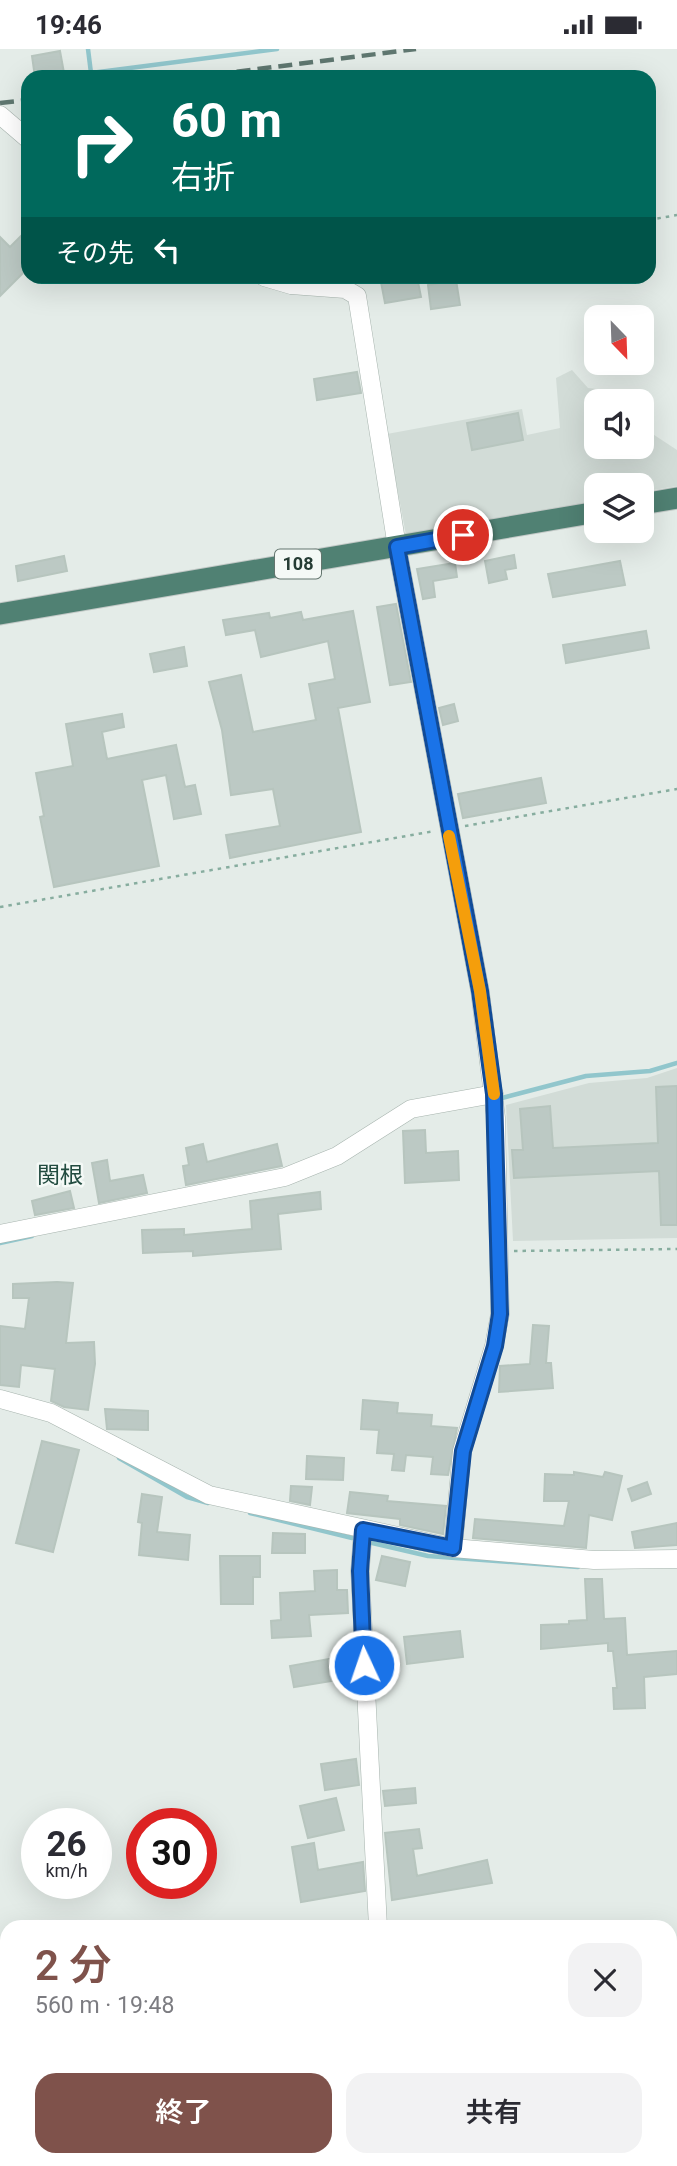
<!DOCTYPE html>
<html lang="ja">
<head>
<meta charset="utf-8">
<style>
  :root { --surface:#fff; --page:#f2f2f3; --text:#2b2b33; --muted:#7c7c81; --accent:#7f524b }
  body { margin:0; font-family:Roboto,"Noto Sans JP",sans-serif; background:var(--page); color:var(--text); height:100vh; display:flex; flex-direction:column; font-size:26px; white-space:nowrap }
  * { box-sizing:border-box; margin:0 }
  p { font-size:23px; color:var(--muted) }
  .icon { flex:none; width:38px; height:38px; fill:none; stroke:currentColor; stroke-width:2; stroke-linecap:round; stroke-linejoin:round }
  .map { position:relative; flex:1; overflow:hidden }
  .side { position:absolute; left:0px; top:1871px; width:677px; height:247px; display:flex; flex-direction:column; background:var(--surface); border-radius:21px 21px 0 0; box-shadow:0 7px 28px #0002 }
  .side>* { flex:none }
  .guide { position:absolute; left:21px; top:21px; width:635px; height:214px; border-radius:21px; box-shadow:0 7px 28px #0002; background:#00695c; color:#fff; overflow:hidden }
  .needle { width:46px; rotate:157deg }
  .buttons { position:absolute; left:584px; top:256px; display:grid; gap:14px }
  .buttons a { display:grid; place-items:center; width:70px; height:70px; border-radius:14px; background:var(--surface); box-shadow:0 7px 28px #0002; font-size:35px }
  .speed { position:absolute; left:21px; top:1759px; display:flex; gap:14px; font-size:35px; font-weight:700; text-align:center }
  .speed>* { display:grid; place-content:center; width:91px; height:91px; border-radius:50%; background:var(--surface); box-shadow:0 7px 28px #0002; line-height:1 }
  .speed small { font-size:18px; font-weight:400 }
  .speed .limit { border:10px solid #d22; background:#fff; color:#111 }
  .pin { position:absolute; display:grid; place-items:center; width:60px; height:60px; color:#fff; margin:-30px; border:4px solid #fff; border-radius:50%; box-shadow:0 2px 7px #0007 }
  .me { position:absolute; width:77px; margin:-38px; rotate:357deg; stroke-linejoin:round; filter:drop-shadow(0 0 5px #0008) }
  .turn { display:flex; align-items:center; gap:24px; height:147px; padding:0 35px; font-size:32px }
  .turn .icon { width:91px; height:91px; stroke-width:2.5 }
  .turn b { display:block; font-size:49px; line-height:60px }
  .then { display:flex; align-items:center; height:66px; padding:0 35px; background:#0003; gap:14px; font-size:26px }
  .round { display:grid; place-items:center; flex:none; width:74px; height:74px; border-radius:21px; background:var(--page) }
  .overview { display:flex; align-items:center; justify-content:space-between; height:119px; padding:0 35px }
  h1 { font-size:42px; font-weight:600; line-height:52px; color:var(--accent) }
  .cta { display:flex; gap:14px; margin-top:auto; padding:14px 35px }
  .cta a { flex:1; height:80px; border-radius:21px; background:var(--accent); color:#fff; font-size:28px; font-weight:600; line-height:80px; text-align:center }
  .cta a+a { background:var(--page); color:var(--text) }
  .status { display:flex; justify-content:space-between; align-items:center; height:49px; padding:0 35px; background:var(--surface); direction:ltr }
  .status svg { height:19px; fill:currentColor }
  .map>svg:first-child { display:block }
  .built { fill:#d2dcd7 }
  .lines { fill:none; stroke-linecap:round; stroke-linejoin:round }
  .stream { stroke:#91c6cc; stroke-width:4.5 }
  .building { fill:#bcc9c4; stroke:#b7c5be; stroke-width:2 }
  .minor-casing { stroke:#a7b4ae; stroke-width:19 }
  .trunk-casing { stroke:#c2c8c6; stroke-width:23 }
  .path { stroke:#87ad9f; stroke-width:2.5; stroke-dasharray:3.5 5; stroke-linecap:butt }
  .minor { stroke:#fff; stroke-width:18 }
  .trunk { stroke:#508173; stroke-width:21 }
  .rail { stroke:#5f7770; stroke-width:4.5; stroke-dasharray:14 7; stroke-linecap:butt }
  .route-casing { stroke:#114b97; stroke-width:18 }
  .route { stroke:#1a73e8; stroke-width:12 }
  .slow { stroke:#f59e0b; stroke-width:12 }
  .labels { text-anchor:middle; stroke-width:5; stroke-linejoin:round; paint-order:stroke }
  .shield { fill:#f4f9f6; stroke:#63756e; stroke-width:2 }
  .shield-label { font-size:18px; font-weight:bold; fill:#253c34 }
  .quarter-label { font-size:23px; fill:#224c40; stroke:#f4f9f6 }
</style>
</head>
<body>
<div class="status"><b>19:46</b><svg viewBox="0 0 49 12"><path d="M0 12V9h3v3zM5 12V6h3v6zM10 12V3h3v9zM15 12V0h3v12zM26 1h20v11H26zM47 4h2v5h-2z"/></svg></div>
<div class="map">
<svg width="677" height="2117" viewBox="0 0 677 2117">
  <rect width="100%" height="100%" fill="#e4ece8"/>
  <!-- built -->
  <g class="built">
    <polygon points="572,321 588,339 614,342 619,352 597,352 597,397 642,397 642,378 677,401 677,437 642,443 642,436 597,436 597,452 406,486 387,385 522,360 527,386 560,379 556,329"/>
    <polygon points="677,1019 677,1189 513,1192 506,1056 589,1034 647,1029"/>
  </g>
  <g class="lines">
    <!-- stream -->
    <g class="stream">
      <polyline points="88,0 91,24 277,0"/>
      <polyline points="502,1049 586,1027 650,1022 677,1014"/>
      <polyline points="0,1194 32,1187"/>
      <polyline points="119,1409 187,1448 208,1454"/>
      <polyline points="250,1464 352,1489"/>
      <polyline points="368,1493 428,1507 578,1518"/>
    </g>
  </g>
  <!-- building -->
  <g class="building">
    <polygon points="60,2 64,24 35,28 32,7"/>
    <polygon points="28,180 28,219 0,247 0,188 10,198"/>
    <polygon points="417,228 421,248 385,254 381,233"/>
    <polygon points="456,231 460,256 431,260 428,236"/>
    <polygon points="357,323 361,344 317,351 314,330"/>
    <polygon points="518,364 523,391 472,401 467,374"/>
    <polygon points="514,506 516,519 505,521 507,530 489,534 485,512"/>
    <polygon points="64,507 67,522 18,532 16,517"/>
    <polygon points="620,512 625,536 553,548 548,525"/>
    <polygon points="455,514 457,528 433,532 435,548 423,550 417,520"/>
    <polygon points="396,555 411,633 390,636 377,558"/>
    <polygon points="353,562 370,653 338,659 361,783 230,809 226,786 280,777 273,740 231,746 222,681 209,633 241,626 253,683 316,671 309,635 335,630 328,592 261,608 255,581 226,586 223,571 269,564 270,569 301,563 303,571"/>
    <polygon points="646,582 649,599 566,614 563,596"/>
    <polygon points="184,598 187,617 154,623 150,605"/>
    <polygon points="454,655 458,672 443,676 439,659"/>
    <polygon points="122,665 124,678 102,683 107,710 176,696 185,738 195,736 201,765 174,770 166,726 142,731 159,817 54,838 40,768 44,767 36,724 73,717 66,675"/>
    <polygon points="541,729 546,754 463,769 458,745"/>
    <polygon points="677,1037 677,1176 661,1176 659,1122 514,1129 512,1101 523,1101 520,1060 550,1057 553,1099 658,1094 656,1038"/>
    <polygon points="425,1081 426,1104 458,1102 459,1131 405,1134 403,1082"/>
    <polygon points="203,1095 207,1113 277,1095 282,1117 186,1136 183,1117 189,1116 186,1099"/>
    <polygon points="107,1111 110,1132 143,1126 147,1144 99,1154 92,1114"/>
    <polygon points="70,1142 74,1159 35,1166 32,1152"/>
    <polygon points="320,1143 321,1160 278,1165 281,1200 193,1207 193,1202 143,1204 142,1181 184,1180 184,1186 252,1180 250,1152"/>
    <polygon points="57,1233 73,1234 66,1294 94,1293 95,1315 88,1361 64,1358 51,1352 55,1320 21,1316 19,1338 0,1336 0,1277 25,1280 29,1249 13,1249 13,1235"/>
    <polygon points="533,1276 549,1277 546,1314 551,1314 553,1339 499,1343 500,1317 530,1315"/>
    <polygon points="363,1351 398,1354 397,1364 432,1366 431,1377 457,1379 448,1426 431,1425 433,1408 406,1406 404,1422 392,1421 394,1405 377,1404 379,1381 361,1380"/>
    <polygon points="105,1360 148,1362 148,1381 107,1380"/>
    <polygon points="42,1392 79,1401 53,1503 16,1494"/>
    <polygon points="307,1407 344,1409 343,1431 306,1430"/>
    <polygon points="574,1423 603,1428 605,1423 622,1427 612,1471 589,1466 586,1499 473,1489 475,1470 564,1477 569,1452 544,1452 545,1425 574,1426"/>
    <polygon points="647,1433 651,1445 632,1452 628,1440"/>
    <polygon points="291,1437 312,1438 310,1456 290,1452"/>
    <polygon points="350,1443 388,1447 387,1452 446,1457 443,1485 400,1476 400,1470 347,1464"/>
    <polygon points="142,1445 162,1448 157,1483 190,1486 188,1511 139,1506 142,1474 138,1473"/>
    <polygon points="677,1474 677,1496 635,1499 632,1483"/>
    <polygon points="273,1484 305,1485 305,1504 272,1504"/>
    <polygon points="220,1507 260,1507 260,1528 253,1528 253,1555 221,1555"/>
    <polygon points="382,1507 410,1513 405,1537 376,1531"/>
    <polygon points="337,1521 337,1541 347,1541 348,1564 309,1566 311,1587 272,1589 271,1572 281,1571 280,1544 315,1542 314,1522"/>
    <polygon points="585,1530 602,1530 604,1570 625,1569 627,1606 677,1602 677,1625 644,1628 645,1659 614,1660 613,1639 617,1639 613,1602 608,1602 608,1594 541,1600 541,1576 569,1575 569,1572 587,1571"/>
    <polygon points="460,1582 463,1608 407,1615 404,1588"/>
    <polygon points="346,1607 350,1629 294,1638 290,1617"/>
    <polygon points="356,1710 359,1736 325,1741 321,1715"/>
    <polygon points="415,1739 416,1754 385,1757 383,1742"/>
    <polygon points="336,1749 344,1781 308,1789 300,1757"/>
    <polygon points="419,1780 422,1799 413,1800 417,1827 487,1811 492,1834 392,1851 385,1784"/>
    <polygon points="314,1794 318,1821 363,1813 365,1842 301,1853 292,1798"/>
  </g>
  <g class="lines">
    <defs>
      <g id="minor">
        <polyline points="0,66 28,90"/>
        <polyline points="264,228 291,236 345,240 357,247 397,498 480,942 496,1069 500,1265 494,1297 462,1402 453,1499"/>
        <polyline points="0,1185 285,1128 337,1107 411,1060 494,1045"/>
        <polyline points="0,1350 51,1364 209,1446 453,1499 594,1511 677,1510"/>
        <polyline points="363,1481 360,1522 378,1878"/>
        <polyline points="670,2028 677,2026"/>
        <polyline points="393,2114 409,2110"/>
      </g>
      <g id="trunk">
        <polyline points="642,455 677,449"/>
        <polyline points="0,565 597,463"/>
      </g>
    </defs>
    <!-- minor casing -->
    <use href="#minor" class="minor-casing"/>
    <!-- trunk casing -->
    <use href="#trunk" class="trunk-casing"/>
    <!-- path -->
    <g class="path">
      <polyline points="649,171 677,166"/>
      <polyline points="465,777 677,740"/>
      <polyline points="0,858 435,782"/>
      <polyline points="514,1202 677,1200"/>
    </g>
    <!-- minor -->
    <use href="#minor" class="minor"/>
    <!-- trunk -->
    <use href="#trunk" class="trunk"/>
    <!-- rail -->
    <g class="rail">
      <polyline points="195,28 416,0"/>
      <polyline points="0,54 28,51"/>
    </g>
  </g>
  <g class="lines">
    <defs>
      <polyline id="route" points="364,1616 360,1522 363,1481 453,1499 463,1402 495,1297 500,1265 494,1045 480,942 397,498 463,486"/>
    </defs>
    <!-- route casing -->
    <use href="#route" class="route-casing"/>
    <!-- route -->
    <use href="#route" class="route"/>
    <!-- slow -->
    <polyline class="slow" points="449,787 480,942 494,1045"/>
  </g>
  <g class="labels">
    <!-- shield labels -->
    <rect class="shield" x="275" y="500.5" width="46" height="29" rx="5"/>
    <g class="shield-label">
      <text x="298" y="521">108</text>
    </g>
    <!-- quarter labels -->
    <g class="quarter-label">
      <text x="60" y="1134">関根</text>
    </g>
  </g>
</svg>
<div class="buttons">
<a><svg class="needle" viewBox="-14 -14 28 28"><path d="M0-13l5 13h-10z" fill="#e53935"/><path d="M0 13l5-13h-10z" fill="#7c7c81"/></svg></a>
<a><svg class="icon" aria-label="sound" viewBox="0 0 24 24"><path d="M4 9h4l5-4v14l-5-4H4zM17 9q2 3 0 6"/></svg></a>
<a><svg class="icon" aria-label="layers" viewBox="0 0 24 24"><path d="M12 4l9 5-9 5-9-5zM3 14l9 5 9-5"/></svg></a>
</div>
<div class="speed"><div>26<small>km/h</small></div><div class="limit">30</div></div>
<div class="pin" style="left:463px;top:486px;background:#d93025"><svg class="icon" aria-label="arrive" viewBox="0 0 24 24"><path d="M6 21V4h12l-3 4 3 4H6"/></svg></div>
<svg class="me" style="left:364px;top:1616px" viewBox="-20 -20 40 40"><circle r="17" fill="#1a73e8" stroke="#fff" stroke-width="3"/><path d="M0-11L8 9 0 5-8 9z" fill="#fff"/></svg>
<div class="guide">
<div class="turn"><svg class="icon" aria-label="right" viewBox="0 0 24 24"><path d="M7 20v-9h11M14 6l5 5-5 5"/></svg><div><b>60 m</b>右折</div></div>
<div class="then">その先<svg class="icon" aria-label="left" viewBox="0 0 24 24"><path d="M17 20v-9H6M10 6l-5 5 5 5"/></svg></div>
</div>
<section class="side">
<div class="overview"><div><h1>2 分</h1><p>560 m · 19:48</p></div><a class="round"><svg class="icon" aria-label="close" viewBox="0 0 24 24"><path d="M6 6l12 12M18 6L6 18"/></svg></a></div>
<div class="cta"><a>終了</a><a>共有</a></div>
</section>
</div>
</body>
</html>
